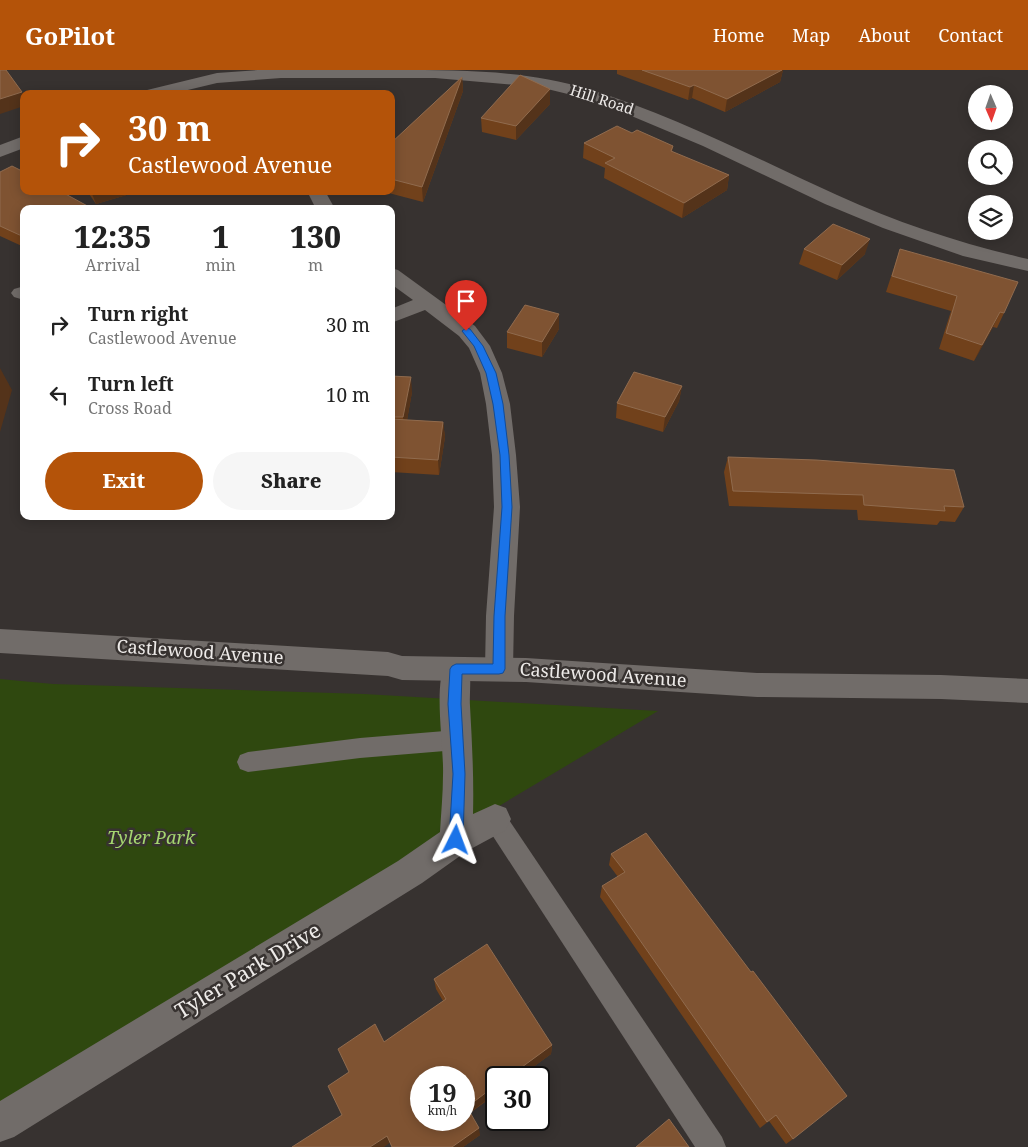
<!DOCTYPE html>
<html lang="en">
<head>
<meta charset="utf-8">
<style>
  :root { --surface:#fff; --page:#f6f6f6; --text:#222; --muted:#767676; --accent:#b45309 }
  body { margin:0; font-family:"Noto Serif",serif; background:var(--page); color:var(--text); height:100vh; display:flex; flex-direction:column; font-size:19px; white-space:nowrap }
  * { box-sizing:border-box; margin:0 }
  p { font-size:16px; color:var(--muted) }
  .icon { flex:none; width:28px; height:28px; fill:none; stroke:currentColor; stroke-width:2; stroke-linecap:round; stroke-linejoin:round }
  .map { position:relative; flex:1; overflow:hidden }
  .drawer { position:absolute; left:20px; top:135px; width:375px; height:315px; display:flex; flex-direction:column; background:var(--surface); border-radius:10px; box-shadow:0 2px 12px #0003 }
  .drawer>* { flex:none }
  .banner { position:absolute; left:20px; top:20px; width:375px; height:105px; border-radius:10px; box-shadow:0 2px 12px #0003; background:#b45309; color:#fff; overflow:hidden }
  .needle { width:32px; rotate:178deg }
  .tools { position:absolute; left:968px; top:15px; display:grid; gap:10px }
  .tools a { display:grid; place-items:center; width:45px; height:45px; border-radius:50%; background:var(--surface); box-shadow:0 2px 12px #0003; font-size:25px }
  .speed { position:absolute; left:410px; top:996px; display:flex; gap:10px; font-size:25px; font-weight:700; text-align:center }
  .speed>* { display:grid; place-content:center; width:65px; height:65px; border-radius:50%; background:var(--surface); box-shadow:0 2px 12px #0003; line-height:1 }
  .speed small { font-size:12px; font-weight:400 }
  .speed .limit { border:2px solid #111; border-radius:8px; background:#fff; color:#111 }
  .pin { position:absolute; display:grid; place-items:center; width:42px; height:42px; color:#fff; margin:-51px -21px; border-radius:50% 50% 50% 0; rotate:-45deg; box-shadow:0 0 5px #0007 }
  .pin .icon { rotate:45deg }
  .me { position:absolute; width:55px; margin:-28px; rotate:3deg; stroke-linejoin:round; filter:drop-shadow(0 0 4px #0008) }
  .turn { display:flex; align-items:center; gap:18px; height:105px; padding:0 25px; font-size:22px }
  .turn .icon { width:65px; height:65px; stroke-width:2.5 }
  .turn b { display:block; font-size:35px; line-height:42px }
  .eta { display:flex; justify-content:space-evenly; align-items:center; height:85px; text-align:center }
  .eta b { font-size:30px; font-weight:800; line-height:35px }
  .action { display:flex; gap:10px; margin-top:auto; padding:10px 25px }
  .action a { flex:1; height:58px; border-radius:30px; background:var(--accent); color:#fff; font-size:20px; font-weight:800; line-height:58px; text-align:center }
  .action a+a { background:var(--page); color:var(--text) }
  ul { padding:0; list-style:none }
  li { display:flex; align-items:center; gap:15px; height:70px; padding:0 25px }
  li div { flex:1 }
  li b { display:block; font-size:19px }
  li em { font-style:normal }
  header { display:flex; align-items:center; gap:30px; box-sizing:border-box; height:70px; padding:0 25px; background:var(--accent); color:#fff }
  header strong { font-size:24px }
  nav { display:flex; gap:28px; margin-inline-start:auto; font-size:18px }
  .map>svg:first-child { display:block }
  .green { fill:#2f480f }
  .lines { fill:none; stroke-linecap:round; stroke-linejoin:round }
  .service { fill:#716c69; fill-rule:evenodd }
  .minor { fill:#716c69; fill-rule:evenodd }
  .tertiary { fill:#716c69; fill-rule:evenodd }
  .wall { fill:#71411b }
  .shaded-wall { fill:#54331a }
  .building { fill:#7f5332; stroke:#906b4e; fill-rule:evenodd }
  .route { fill:#1a73e8; stroke:#114b97 }
  .labels { text-anchor:middle; stroke-width:5; stroke-linejoin:round; paint-order:stroke }
  .far-street-label { font-size:15px; fill:#eeebe9; stroke:#373230 }
  .street-label { font-size:18px; fill:#eeebe9; stroke:#373230 }
  .park-label { font-size:18px; font-style:italic; fill:#a5d670; stroke:#373230 }
  .near-street-label { font-size:21px; fill:#eeebe9; stroke:#373230 }
</style>
</head>
<body>
<header>
<strong>GoPilot</strong>
<nav><a>Home</a><a>Map</a><a>About</a><a>Contact</a></nav>
</header>
<div class="map">
<svg width="1028" height="1077" viewBox="0 0 1028 1077">
  <rect width="100%" height="100%" fill="#373230"/>
  <!-- green -->
  <polygon class="green" points="0,609 53,614 364,624 658,641 0,1034"/>
  <g class="lines">
    <!-- service -->
    <g class="service">
      <polygon points="457,660 465,663 468,670 465,677 457,680 360,688 248,702 240,699 237,692 240,685 248,682 360,668"/>
      <polygon points="495,738 503,741 722,1067 726,1077 695,1077 487,757 483,749 487,741"/>
    </g>
    <!-- minor -->
    <g class="minor">
      <path d="M258,0C304,0 350,0 396,0C460,0 526,0 588,19C674,45 755,88 837,125C898,153 962,174 1028,189V201L963,186L883,158L825,134L703,76L622,42L576,26L539,17L435,8H281L217,13L171,24H141L143,21L217,3Z"/>
      <polygon points="24,66 24,78 0,87 0,75"/>
      <polygon points="307,121 325,121 335,139 316,139"/>
      <polygon points="391,198 398,200 475,256 490,276 502,303 510,334 516,385 520,437 514,546 513,599 509,608 499,611 489,608 485,599 486,546 494,437 492,385 486,334 480,303 469,278 459,266 425,240 391,253 391,239 413,230 391,214"/>
      <polygon points="21,217 24,217 24,230 14,227 11,223 14,219"/>
      <path d="M456,587L466,590C473,605 469,620 470,636C472,672 474,708 473,744L495,734L506,738L511,749L506,760L467,781L422,813L14,1067L0,1072V1031L398,791L440,762C441,743 443,724 443,705C444,674 433,617 446,590Z"/>
    </g>
    <!-- tertiary -->
    <polygon class="tertiary" points="0,559 388,582 402,586 526,588 757,603 941,605 1028,609 1028,633 941,629 757,627 526,612 402,610 388,606 0,583"/>
  </g>
  <!-- wall -->
  <g class="wall">
    <polygon points="617,0 783,0 780,12 725,42 692,28 688,30 617,4"/>
    <polygon points="462,7 463,21 423,132 381,121 391,121 391,73"/>
    <polygon points="550,19 550,34 516,70 482,62 481,48"/>
    <polygon points="632,63 673,76 672,82 729,105 727,120 682,148 604,108 605,98 583,88 584,73"/>
    <polygon points="0,102 24,139 24,177 0,166"/>
    <polygon points="87,121 140,121 96,134"/>
    <polygon points="804,179 865,184 837,210 799,194"/>
    <polygon points="900,179 1004,243 997,258 993,257 974,291 939,279 951,241 886,222"/>
    <polygon points="559,259 542,287 507,278 507,262"/>
    <polygon points="391,306 412,322 407,350 443,352 445,367 439,405 391,402"/>
    <polygon points="682,316 679,331 663,362 616,348 617,333"/>
    <polygon points="728,387 964,437 955,452 940,451 937,455 858,450 857,440 729,436 724,402"/>
    <polygon points="646,763 793,1069 786,1074 769,1051 760,1058 600,827 602,816 618,807 609,795 611,784"/>
    <polygon points="434,909 552,975 551,984 470,1043 480,1065 463,1077 392,1077 390,1073 342,1045 349,1002 384,972 443,931 436,919"/>
  </g>
  <!-- shaded-wall -->
  <g class="shaded-wall">
    <polygon points="782,0 783,0 780,12 725,42 727,29"/>
    <polygon points="462,7 463,21 423,132 422,117"/>
    <polygon points="694,15 692,28 688,30 690,17"/>
    <polygon points="550,19 550,34 516,70 516,56"/>
    <polygon points="22,22 24,26 24,36 0,44 0,29"/>
    <polygon points="729,105 727,120 682,148 684,133"/>
    <polygon points="91,121 140,121 96,134"/>
    <polygon points="870,169 865,184 837,210 842,195"/>
    <polygon points="1000,242 993,257 974,291 982,275"/>
    <polygon points="559,244 559,259 542,287 542,272"/>
    <polygon points="0,298 12,320 0,362"/>
    <polygon points="411,307 412,322 405,362 403,347"/>
    <polygon points="682,316 679,331 663,362 665,347"/>
    <polygon points="443,352 445,367 439,405 438,390"/>
    <polygon points="552,975 551,984 518,1008 507,1008"/>
    <polygon points="496,1015 496,1023 468,1044 467,1037"/>
    <polygon points="479,1058 480,1065 463,1077 452,1077"/>
    <polygon points="387,1066 391,1072 384,1077 370,1077"/>
  </g>
  <!-- building -->
  <g class="building">
    <polygon points="0,0 6,0 22,22 0,29"/>
    <polygon points="642,0 782,0 727,29 694,15 690,17"/>
    <polygon points="520,5 550,19 516,56 481,48"/>
    <polygon points="462,7 422,117 391,109 391,73"/>
    <polygon points="617,56 632,63 637,60 673,76 671,81 729,105 684,133 605,93 615,88 584,73"/>
    <polygon points="12,96 24,102 24,121 60,121 93,139 24,139 24,167 0,156 0,102"/>
    <polygon points="833,154 870,169 842,195 804,179"/>
    <polygon points="900,179 1018,212 1004,243 1000,242 982,275 946,263 957,226 892,206"/>
    <polygon points="525,235 559,244 542,272 507,262"/>
    <polygon points="634,302 682,316 665,347 617,333"/>
    <polygon points="391,306 411,307 403,347 391,347"/>
    <polygon points="391,349 443,352 438,390 391,387"/>
    <polygon points="728,387 816,390 954,400 964,437 944,436 945,441 864,435 863,425 733,421"/>
    <polygon points="646,763 751,902 753,901 847,1026 793,1069 776,1045 767,1052 602,816 625,802 611,784"/>
    <path d="M487,874L552,975L507,1008H496V1015L467,1037L479,1058L452,1077H392L387,1066L370,1077H292L342,1045L328,1016L349,1002L338,979L375,954L384,972L446,929L434,909ZM421,1008H464V1050H421Z"/>
    <polygon points="669,1049 689,1077 636,1077"/>
  </g>
  <!-- route -->
  <polygon class="route" points="466,258 470,259 483,276 496,303 503,334 509,385 512,437 505,546 505,599 503,603 499,604 462,604 461,634 465,704 463,770 461,775 456,776 451,775 449,770 453,704 448,634 450,599 452,596 456,594 493,594 494,546 502,437 500,385 493,334 486,303 474,276 462,261"/>
  <g class="labels">
    <!-- far-street labels -->
    <g class="far-street-label">
      <text transform="translate(602 30) rotate(18)" y="5">Hill Road</text>
    </g>
    <!-- street labels -->
    <g class="street-label">
      <text transform="translate(200 582) rotate(4)" y="6">Castlewood Avenue</text>
      <text transform="translate(603 605) rotate(4)" y="6">Castlewood Avenue</text>
    </g>
    <!-- park labels -->
    <g class="park-label">
      <text x="151" y="774">Tyler Park</text>
    </g>
    <!-- near-street labels -->
    <g class="near-street-label">
      <text transform="translate(248 901) rotate(-31)" y="7">Tyler Park Drive</text>
    </g>
  </g>
</svg>
<div class="tools">
<a><svg class="needle" viewBox="-14 -14 28 28"><path d="M0-13l5 13h-10z" fill="#e53935"/><path d="M0 13l5-13h-10z" fill="#767676"/></svg></a>
<a><svg class="icon" aria-label="search" viewBox="0 0 24 24"><circle cx="10" cy="10" r="6"/><path d="M15 15l6 6"/></svg></a>
<a><svg class="icon" aria-label="layers" viewBox="0 0 24 24"><path d="M12 4l9 5-9 5-9-5zM3 14l9 5 9-5"/></svg></a>
</div>
<div class="speed"><div>19<small>km/h</small></div><div class="limit">30</div></div>
<div class="pin" style="left:466px;top:261px;background:#d93025"><svg class="icon" aria-label="arrive" viewBox="0 0 24 24"><path d="M6 21V4h12l-3 4 3 4H6"/></svg></div>
<svg class="me" style="left:456px;top:770px" viewBox="-20 -20 40 40"><path d="M0-17L14 15 0 8-14 15z" fill="#1a73e8" stroke="#fff" stroke-width="4"/></svg>
<div class="banner">
<div class="turn"><svg class="icon" aria-label="right" viewBox="0 0 24 24"><path d="M7 20v-9h11M14 6l5 5-5 5"/></svg><div><b>30 m</b>Castlewood Avenue</div></div>
</div>
<section class="drawer">
<div class="eta">
<div><b>12:35</b><p>Arrival</p></div>
<div><b>1</b><p>min</p></div>
<div><b>130</b><p>m</p></div>
</div>
<ul>
<li><svg class="icon" aria-label="right" viewBox="0 0 24 24"><path d="M7 20v-9h11M14 6l5 5-5 5"/></svg><div><b>Turn right</b><p>Castlewood Avenue</p></div><em>30 m</em></li>
<li><svg class="icon" aria-label="left" viewBox="0 0 24 24"><path d="M17 20v-9H6M10 6l-5 5 5 5"/></svg><div><b>Turn left</b><p>Cross Road</p></div><em>10 m</em></li>
</ul>
<div class="action"><a>Exit</a><a>Share</a></div>
</section>
</div>
</body>
</html>
